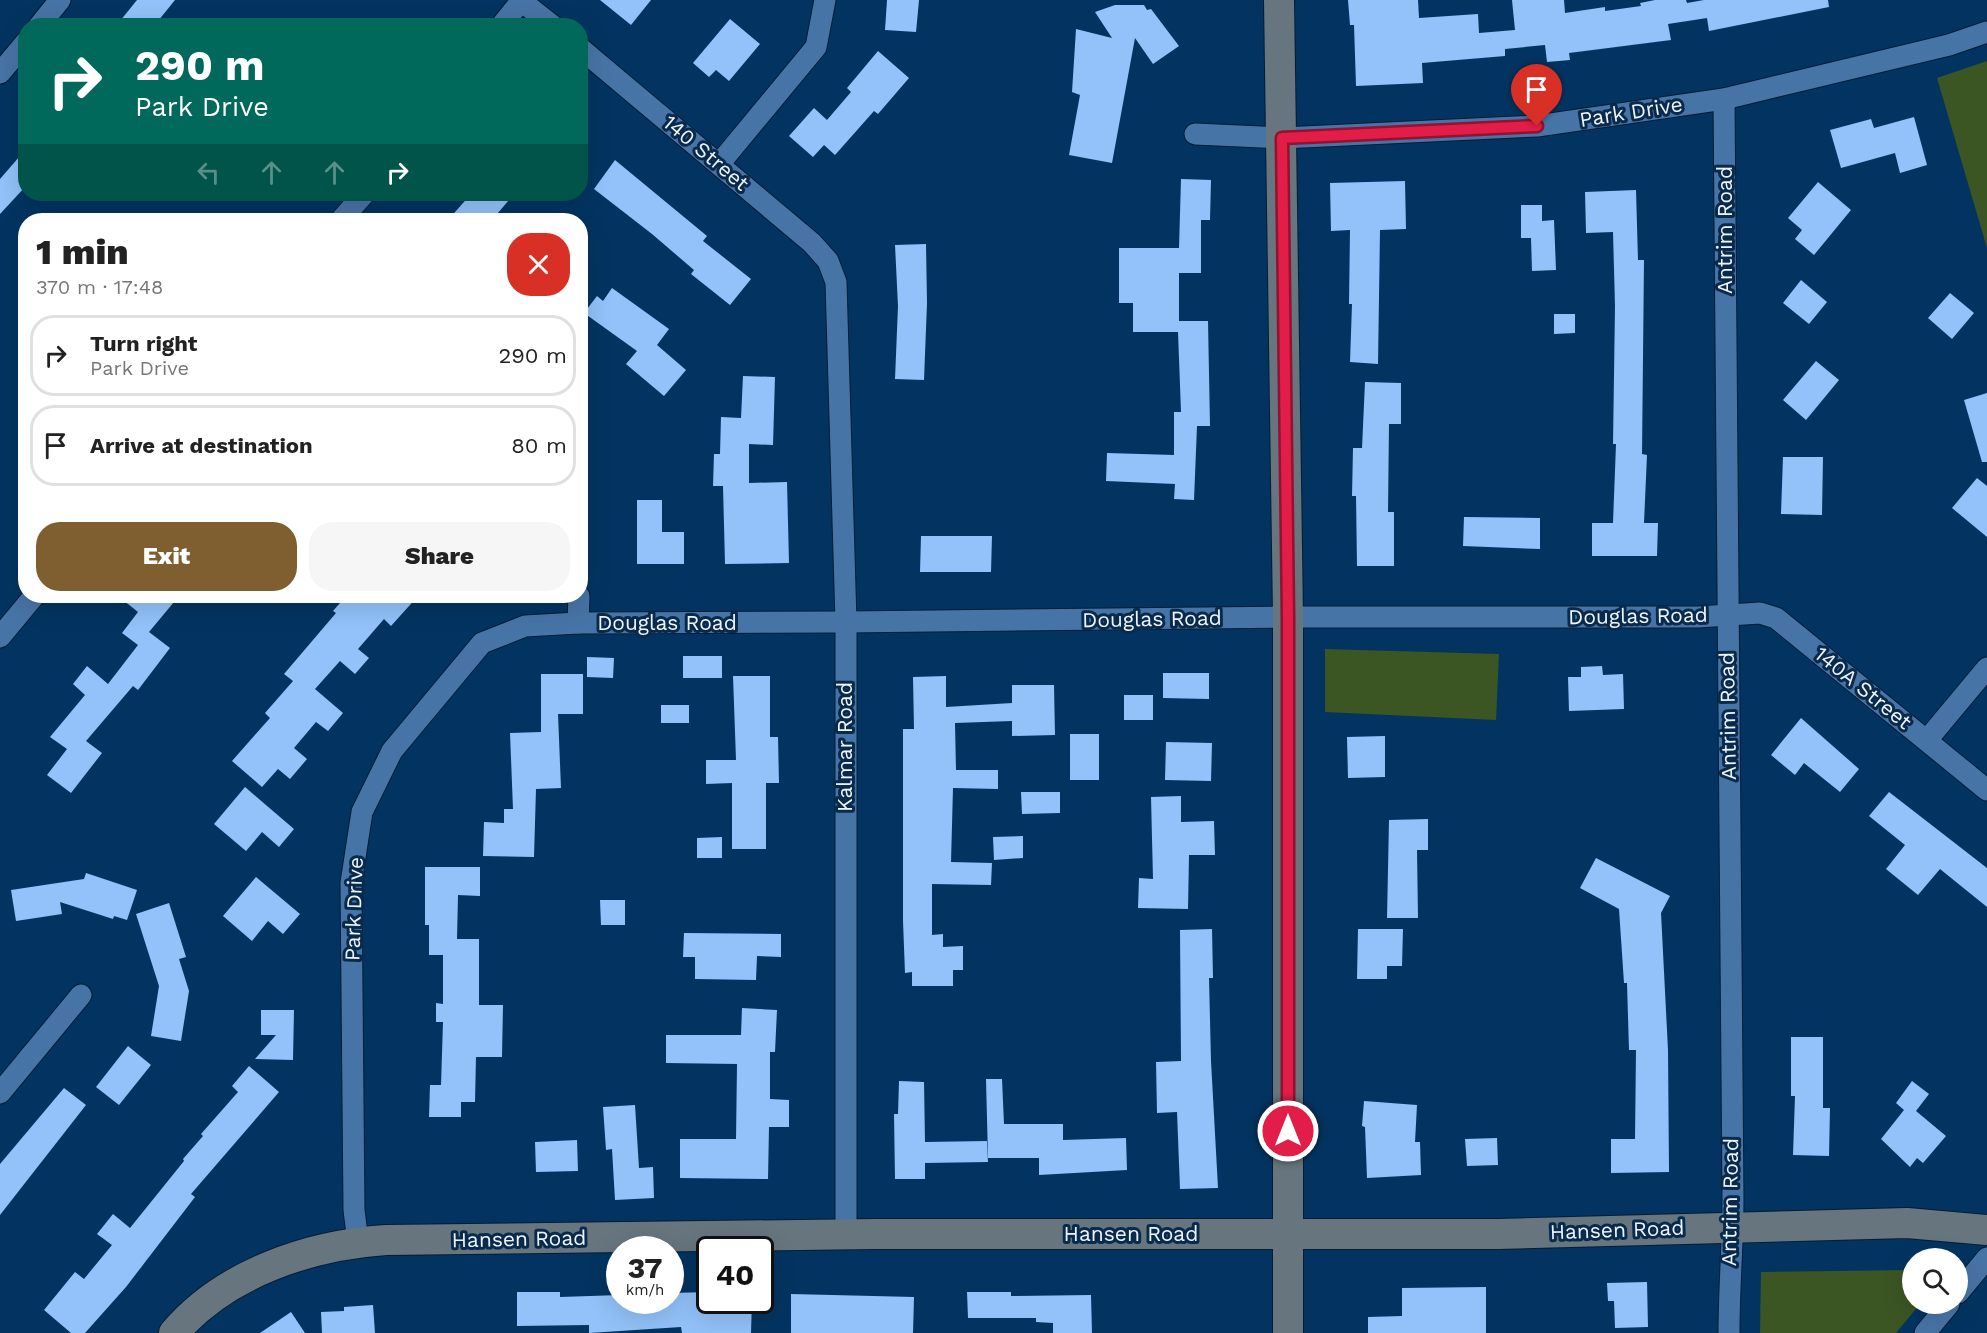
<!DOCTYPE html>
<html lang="en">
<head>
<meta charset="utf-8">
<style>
  :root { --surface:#fff; --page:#f6f6f6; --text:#222; --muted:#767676; --line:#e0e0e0; --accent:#7f5e2f }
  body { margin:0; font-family:"Work Sans",sans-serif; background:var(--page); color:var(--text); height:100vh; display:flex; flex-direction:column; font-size:22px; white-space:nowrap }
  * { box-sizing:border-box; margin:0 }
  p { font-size:20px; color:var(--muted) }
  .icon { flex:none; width:33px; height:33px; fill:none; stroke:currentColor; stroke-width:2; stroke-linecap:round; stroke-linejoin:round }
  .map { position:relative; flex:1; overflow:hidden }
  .details { position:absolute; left:18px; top:213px; width:570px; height:390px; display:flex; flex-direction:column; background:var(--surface); border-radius:24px; box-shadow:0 6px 24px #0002 }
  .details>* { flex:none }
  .hud { position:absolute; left:18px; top:18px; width:570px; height:183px; border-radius:24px; box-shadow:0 6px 24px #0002; background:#00695c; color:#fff; overflow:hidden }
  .tools { position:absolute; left:1902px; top:1248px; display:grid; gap:12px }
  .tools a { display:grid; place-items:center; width:66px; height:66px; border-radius:50%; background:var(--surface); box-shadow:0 6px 24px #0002; font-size:30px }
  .speed { position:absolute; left:606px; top:1236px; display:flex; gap:12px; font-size:30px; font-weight:700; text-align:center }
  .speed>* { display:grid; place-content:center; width:78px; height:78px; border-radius:50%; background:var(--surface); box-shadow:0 6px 24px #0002; line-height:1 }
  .speed small { font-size:15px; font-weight:400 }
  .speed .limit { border:3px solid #111; border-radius:9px; background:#fff; color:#111 }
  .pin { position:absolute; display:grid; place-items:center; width:51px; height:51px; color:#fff; margin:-62px -26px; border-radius:50% 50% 50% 0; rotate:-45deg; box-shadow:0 0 6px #0007 }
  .pin .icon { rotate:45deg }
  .me { position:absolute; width:66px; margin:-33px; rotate:0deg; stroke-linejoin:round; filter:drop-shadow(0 0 4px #0008) }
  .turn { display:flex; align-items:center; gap:21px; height:126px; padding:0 18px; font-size:27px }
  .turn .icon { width:78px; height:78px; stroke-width:2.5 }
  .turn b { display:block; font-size:42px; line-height:51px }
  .lanes { display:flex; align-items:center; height:57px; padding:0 18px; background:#0003; justify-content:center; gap:30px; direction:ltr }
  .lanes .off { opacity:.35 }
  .round { display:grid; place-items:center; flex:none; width:63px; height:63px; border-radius:24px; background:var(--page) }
  .summary { display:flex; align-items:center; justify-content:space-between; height:102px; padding:0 18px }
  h1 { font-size:36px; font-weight:800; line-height:45px }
  .button { display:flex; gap:12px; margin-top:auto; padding:12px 18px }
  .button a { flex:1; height:69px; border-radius:24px; background:var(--accent); color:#fff; font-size:24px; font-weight:800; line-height:69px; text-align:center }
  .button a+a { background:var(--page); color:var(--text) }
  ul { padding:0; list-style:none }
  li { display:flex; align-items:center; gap:18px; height:81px; margin:0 12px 9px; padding:0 6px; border:3px solid var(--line); border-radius:24px }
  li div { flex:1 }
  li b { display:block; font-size:22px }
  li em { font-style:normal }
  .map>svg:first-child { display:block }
  .green { fill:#3b5623 }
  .building { fill:#92c2f9 }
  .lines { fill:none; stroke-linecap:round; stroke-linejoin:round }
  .street-casing { stroke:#051c34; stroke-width:23 }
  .secondary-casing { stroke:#051c34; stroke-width:32 }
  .street { stroke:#4774a6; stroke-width:21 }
  .secondary { stroke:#67757e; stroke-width:30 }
  .route-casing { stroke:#92132f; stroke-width:15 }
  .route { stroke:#e11d48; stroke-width:10 }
  .labels { text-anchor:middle; stroke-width:6; stroke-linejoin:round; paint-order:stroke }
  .street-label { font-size:21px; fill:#eff4fa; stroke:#072a4d }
</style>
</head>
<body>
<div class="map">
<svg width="1987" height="1333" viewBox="0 0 1987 1333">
  <rect width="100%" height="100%" fill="#033461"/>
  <!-- green -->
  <g class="green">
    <polygon points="1987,61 1987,248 1937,78"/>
    <polygon points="1325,649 1499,654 1496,720 1325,712"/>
    <polygon points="1912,1270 1912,1304 1920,1304 1896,1333 1760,1333 1761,1272"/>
  </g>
  <!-- building -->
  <g class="building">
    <polygon points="137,0 175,0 154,26 116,26"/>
    <polygon points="600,0 651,0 631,25"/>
    <polygon points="887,0 919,0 916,32 885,30"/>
    <polygon points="1348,0 1418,0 1419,18 1478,14 1479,33 1515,30 1512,0 1564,0 1565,13 1605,7 1605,11 1641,6 1640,3 1655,0 1686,0 1687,3 1704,0 1828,0 1829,7 1709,31 1707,18 1668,24 1671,40 1569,53 1570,60 1547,62 1545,45 1505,49 1505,56 1422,63 1423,83 1356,86 1354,25 1350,25"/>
    <polygon points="1115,5 1144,5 1147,10 1151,9 1179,46 1153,64 1135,38 1112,163 1069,155 1080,95 1072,92 1076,29 1112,38 1095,12"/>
    <polygon points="730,19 760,44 729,81 716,70 709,77 693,63"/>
    <polygon points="878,51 909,78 878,114 874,111 835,155 824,145 813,157 789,136 814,108 827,120 851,92 847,88"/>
    <polygon points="1914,117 1927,165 1900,173 1895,153 1841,168 1830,130 1871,119 1874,128"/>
    <polygon points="26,149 26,186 0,214 0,179"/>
    <polygon points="615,160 707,236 703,241 751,279 730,305 691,274 694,270 652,234 594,189"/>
    <polygon points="1181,179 1211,180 1210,220 1201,220 1201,273 1179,273 1179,321 1208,321 1210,426 1197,426 1194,500 1174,499 1175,484 1106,481 1107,453 1174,455 1174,412 1181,412 1178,332 1133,332 1133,303 1119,303 1119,248 1179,248"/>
    <polygon points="1405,181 1406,229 1380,230 1378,364 1350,362 1352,304 1349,304 1350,230 1331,231 1330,183"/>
    <polygon points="1818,182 1851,210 1814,255 1795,239 1802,230 1788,218"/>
    <polygon points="1636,190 1638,260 1644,260 1642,454 1647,455 1644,523 1658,523 1657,556 1592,556 1592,523 1613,523 1616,444 1613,444 1615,306 1613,232 1586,233 1585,192"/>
    <polygon points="471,194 514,194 492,220 448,220"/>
    <polygon points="1521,205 1542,205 1542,221 1554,220 1556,270 1532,271 1531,238 1521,238"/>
    <polygon points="926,244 927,303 924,380 895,379 898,306 895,245"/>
    <polygon points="1801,280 1827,302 1809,324 1783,303"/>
    <polygon points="612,288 669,329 657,345 686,370 664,396 626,364 637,351 584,313 597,296 603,301"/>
    <polygon points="1950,293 1974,313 1952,339 1928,318"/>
    <polygon points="1554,314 1575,314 1575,333 1554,334"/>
    <polygon points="1816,361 1839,380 1806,420 1783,400"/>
    <polygon points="743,376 775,377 773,445 749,444 749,483 787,482 789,563 725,564 723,486 713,486 714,454 720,454 721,417 741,418"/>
    <polygon points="1365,382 1401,383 1401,424 1389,424 1388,512 1394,512 1394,566 1357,566 1356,496 1352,496 1353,448 1362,448"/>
    <polygon points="1987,393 1987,462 1982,462 1964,400"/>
    <polygon points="1783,457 1823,457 1822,515 1781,514"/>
    <polygon points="1977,478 1987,486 1987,537 1952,508"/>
    <polygon points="637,500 662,500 662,532 684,532 684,564 637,564"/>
    <polygon points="1464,517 1540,518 1540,549 1463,546"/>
    <polygon points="921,536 992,536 991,572 920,572"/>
    <polygon points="118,596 179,596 149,632 170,648 138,690 133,686 86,741 102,753 71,793 47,775 67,749 50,737 85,695 73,684 87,666 108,684 138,645 122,633 138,612"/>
    <polygon points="346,596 418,596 391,626 384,619 358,649 369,658 355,674 340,661 315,689 343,713 328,731 316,722 294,748 307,759 290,779 278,769 262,787 232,761 270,718 265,713 293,681 284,674 336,613 333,611"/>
    <rect x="683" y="656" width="39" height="22"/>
    <polygon points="587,657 614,658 613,678 587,677"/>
    <polygon points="1602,666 1603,675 1623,674 1624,709 1569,711 1568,677 1581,677 1581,667"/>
    <polygon points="1163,673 1209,673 1209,699 1163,698"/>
    <polygon points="541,674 583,674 583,714 558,714 561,788 536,789 534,857 483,856 484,822 504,823 504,809 513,809 510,733 541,732"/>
    <polygon points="733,676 770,676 770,737 778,737 779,783 766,783 766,849 732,849 732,783 706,784 706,760 736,760"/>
    <polygon points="946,676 946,707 1012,703 1012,685 1054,685 1055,735 1012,736 1012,721 955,723 956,770 998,770 998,789 953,788 951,862 992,863 991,885 932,884 932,935 943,934 943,947 963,946 963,970 953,970 953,986 912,986 912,972 905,973 903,921 903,729 914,729 913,677"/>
    <rect x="1124" y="695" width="29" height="25"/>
    <rect x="661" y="705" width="28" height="18"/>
    <polygon points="1801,718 1859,769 1840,792 1804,763 1795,775 1771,755"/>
    <rect x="1070" y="734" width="29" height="46"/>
    <polygon points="1385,736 1385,777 1348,778 1347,737"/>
    <polygon points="1166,742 1212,743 1211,781 1165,780"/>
    <polygon points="245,787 294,829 279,847 262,832 246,851 214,824"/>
    <polygon points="1021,792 1060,792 1060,813 1022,814"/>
    <polygon points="1889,792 1987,868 1987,907 1940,869 1918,895 1886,869 1905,845 1869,816"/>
    <polygon points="1181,796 1181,822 1214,821 1215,855 1189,855 1188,909 1138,908 1139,878 1153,879 1151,797"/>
    <polygon points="1428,819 1428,850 1417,850 1418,918 1387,918 1389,820"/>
    <polygon points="1023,836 1023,858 994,860 993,837"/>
    <polygon points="722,837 722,858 697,858 697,838"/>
    <polygon points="1596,858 1670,896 1661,913 1668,1050 1669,1172 1611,1173 1611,1139 1635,1139 1636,1050 1629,1050 1627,983 1624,983 1619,909 1580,888"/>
    <polygon points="425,867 480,867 480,896 458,895 457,939 479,939 479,1005 503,1005 502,1057 476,1057 475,1102 461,1102 461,1117 429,1117 430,1085 441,1085 443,1022 436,1022 436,1003 443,1004 443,955 429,955 429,925 425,925"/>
    <polygon points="86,873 137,890 127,920 114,916 113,919 60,902 62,914 16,921 11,890 84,879"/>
    <polygon points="256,877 300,914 283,934 268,921 252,941 223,916"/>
    <polygon points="600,900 625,900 625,925 601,925"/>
    <polygon points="169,903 186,957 179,959 189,991 181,1041 151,1036 159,986 136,914"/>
    <polygon points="1212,929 1213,978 1209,978 1211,1061 1218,1188 1180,1189 1177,1112 1157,1113 1156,1062 1181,1061 1180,930"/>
    <polygon points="1358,929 1403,929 1402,966 1387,966 1387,979 1357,979"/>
    <polygon points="684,933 781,934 781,957 757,956 756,980 695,979 695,957 683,957"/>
    <polygon points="742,1008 777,1010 775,1052 770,1052 770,1099 789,1100 789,1127 769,1127 768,1179 680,1178 680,1139 736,1139 737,1064 666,1063 666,1035 741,1035"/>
    <polygon points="261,1010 294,1010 293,1060 255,1059 276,1035 261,1035"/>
    <polygon points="1791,1037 1823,1037 1823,1108 1830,1108 1829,1156 1793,1155 1795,1096 1791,1096"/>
    <polygon points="128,1046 151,1065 119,1105 96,1087"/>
    <polygon points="249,1066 279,1092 191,1194 195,1197 126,1287 85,1333 71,1333 44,1310 75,1272 84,1279 112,1245 97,1234 113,1214 130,1228 184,1161 183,1159 203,1136 201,1134 238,1092 232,1086"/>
    <polygon points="986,1079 1002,1079 1004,1124 1063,1124 1063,1140 1126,1138 1127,1170 1039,1175 1039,1158 988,1158"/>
    <polygon points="899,1081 924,1082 925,1142 987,1141 988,1162 925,1163 925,1179 895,1179 894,1114 898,1114"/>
    <polygon points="1912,1081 1929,1094 1916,1111 1946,1136 1923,1163 1917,1158 1910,1167 1881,1139 1904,1110 1896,1103"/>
    <polygon points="64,1088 86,1105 0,1215 0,1164"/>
    <polygon points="1364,1101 1417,1105 1415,1142 1420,1142 1421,1175 1367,1178 1365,1127 1362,1126"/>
    <polygon points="635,1105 639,1168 653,1167 654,1198 615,1200 612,1149 606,1150 603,1107"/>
    <polygon points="1497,1138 1498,1165 1467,1166 1465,1139"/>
    <polygon points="577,1140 578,1171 536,1172 535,1142"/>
    <polygon points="1647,1282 1648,1327 1615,1328 1614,1301 1608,1301 1607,1283"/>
    <polygon points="1486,1287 1486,1333 1368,1333 1368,1317 1402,1316 1402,1288"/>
    <polygon points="517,1292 560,1292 560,1297 620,1295 620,1300 670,1300 670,1293 710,1292 710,1300 752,1300 751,1333 682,1333 681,1327 589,1333 589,1325 517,1326"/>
    <polygon points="967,1292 1011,1292 1011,1296 1091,1295 1092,1333 1053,1333 1053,1323 1036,1322 1036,1318 968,1318"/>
    <polygon points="791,1294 914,1297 913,1333 791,1333"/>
    <polygon points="373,1305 375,1333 322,1333 321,1312 344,1311 344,1307"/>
    <polygon points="291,1312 305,1333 260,1333"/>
  </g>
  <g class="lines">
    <defs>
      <g id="street">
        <polyline points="520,0 553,26"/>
        <polyline points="39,26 60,0"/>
        <polyline points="501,26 522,0"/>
        <polyline points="580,48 812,243 828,261 836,282 846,622 846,1235"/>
        <polyline points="0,73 26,42"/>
        <path d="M1724,99L1733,1198C1733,1243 1729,1287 1729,1333"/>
        <polyline points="1195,134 1282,138 1537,126 1724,99 1949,45 1987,32"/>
        <polyline points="720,163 816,47 825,0"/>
        <polyline points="341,220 364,194"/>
        <polyline points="578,623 579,596"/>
        <polyline points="0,637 34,596"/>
        <polyline points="1927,740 1987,668"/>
        <polyline points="0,1093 81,995"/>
        <polyline points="358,1242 354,1210 351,883 362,812 392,751 482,643 525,626 578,623 846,622 1288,617 1698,617 1760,613 1776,618 1987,790"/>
        <polyline points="1958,1293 1987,1258"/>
        <polyline points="1925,1333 1949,1304"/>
      </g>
      <g id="secondary">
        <polyline points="1279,0 1288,617 1288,1333"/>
        <path d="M174,1333C225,1273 310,1245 386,1240L874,1234H1499L1907,1223L1987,1230"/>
      </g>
    </defs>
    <!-- street casing -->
    <use href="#street" class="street-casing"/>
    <!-- secondary casing -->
    <use href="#secondary" class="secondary-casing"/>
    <!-- street -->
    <use href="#street" class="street"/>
    <!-- secondary -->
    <use href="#secondary" class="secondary"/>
  </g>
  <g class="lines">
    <defs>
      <polyline id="route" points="1288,1131 1288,617 1282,138 1537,126"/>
    </defs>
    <!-- route casing -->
    <use href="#route" class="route-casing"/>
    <!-- route -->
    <use href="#route" class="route"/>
  </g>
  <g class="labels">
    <!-- street labels -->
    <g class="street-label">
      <text transform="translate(1631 112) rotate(-9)" y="7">Park Drive</text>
      <text transform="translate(706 153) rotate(40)" y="7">140 Street</text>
      <text transform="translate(1725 230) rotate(-90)" y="7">Antrim Road</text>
      <text transform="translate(1638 616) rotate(-1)" y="7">Douglas Road</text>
      <text transform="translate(1152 619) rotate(-1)" y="7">Douglas Road</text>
      <text x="667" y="630">Douglas Road</text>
      <text transform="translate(1863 688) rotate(39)" y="7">140A Street</text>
      <text transform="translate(1728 716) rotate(-91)" y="7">Antrim Road</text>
      <text transform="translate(845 747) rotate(-90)" y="7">Kalmar Road</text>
      <text transform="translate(354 909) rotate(-88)" y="7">Park Drive</text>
      <text transform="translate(1730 1202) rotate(-89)" y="7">Antrim Road</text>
      <text transform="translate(1617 1230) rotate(-2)" y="7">Hansen Road</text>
      <text x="1131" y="1241">Hansen Road</text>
      <text transform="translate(519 1239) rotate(-1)" y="7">Hansen Road</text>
    </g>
  </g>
</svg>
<div class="tools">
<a><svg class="icon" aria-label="search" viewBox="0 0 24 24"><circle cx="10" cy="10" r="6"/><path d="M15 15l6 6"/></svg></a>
</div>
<div class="speed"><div>37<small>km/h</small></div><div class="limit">40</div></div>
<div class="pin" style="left:1537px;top:126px;background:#d93025"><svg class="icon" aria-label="arrive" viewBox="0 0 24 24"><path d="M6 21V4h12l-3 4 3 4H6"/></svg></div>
<svg class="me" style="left:1288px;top:1131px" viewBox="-20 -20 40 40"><circle r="17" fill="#e11d48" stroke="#fff" stroke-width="3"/><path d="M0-11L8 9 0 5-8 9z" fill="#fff"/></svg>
<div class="hud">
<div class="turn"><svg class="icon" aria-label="right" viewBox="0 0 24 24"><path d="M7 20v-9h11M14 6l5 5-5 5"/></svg><div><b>290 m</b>Park Drive</div></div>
<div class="lanes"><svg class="icon off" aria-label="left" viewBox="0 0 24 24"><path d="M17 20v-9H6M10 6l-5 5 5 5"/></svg><svg class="icon off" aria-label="ahead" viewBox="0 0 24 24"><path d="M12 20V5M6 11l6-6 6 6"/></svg><svg class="icon off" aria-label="ahead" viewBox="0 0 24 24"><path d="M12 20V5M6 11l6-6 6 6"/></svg><svg class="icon" aria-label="right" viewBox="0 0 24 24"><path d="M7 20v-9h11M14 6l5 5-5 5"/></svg></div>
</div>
<section class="details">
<div class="summary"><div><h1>1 min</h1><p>370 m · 17:48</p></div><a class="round" style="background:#d93025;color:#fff"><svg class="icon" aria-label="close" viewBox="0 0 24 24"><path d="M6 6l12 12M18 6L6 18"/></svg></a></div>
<ul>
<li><svg class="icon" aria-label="right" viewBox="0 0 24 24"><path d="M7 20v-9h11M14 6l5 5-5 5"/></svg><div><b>Turn right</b><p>Park Drive</p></div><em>290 m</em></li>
<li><svg class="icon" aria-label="arrive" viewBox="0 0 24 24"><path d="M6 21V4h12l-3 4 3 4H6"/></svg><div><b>Arrive at destination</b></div><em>80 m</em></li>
</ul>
<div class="button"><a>Exit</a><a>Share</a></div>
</section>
</div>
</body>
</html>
